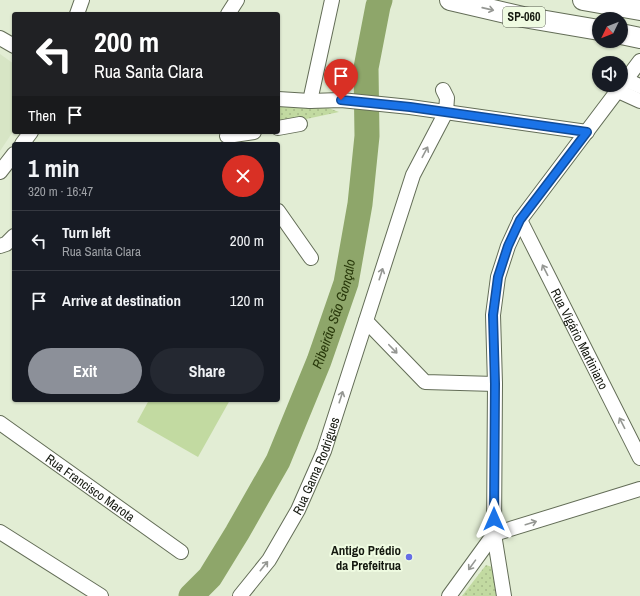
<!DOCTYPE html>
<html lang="en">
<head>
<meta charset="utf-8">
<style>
  :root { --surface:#171b24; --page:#242831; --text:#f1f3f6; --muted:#9ea1a6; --line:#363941; --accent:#8c9099 }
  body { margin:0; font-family:"Archivo Narrow",sans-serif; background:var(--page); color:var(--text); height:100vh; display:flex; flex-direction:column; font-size:15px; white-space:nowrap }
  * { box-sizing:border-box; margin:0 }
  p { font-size:13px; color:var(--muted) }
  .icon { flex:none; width:22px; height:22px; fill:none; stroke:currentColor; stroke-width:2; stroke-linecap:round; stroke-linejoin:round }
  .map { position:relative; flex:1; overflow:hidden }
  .drawer { position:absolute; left:12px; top:142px; width:268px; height:260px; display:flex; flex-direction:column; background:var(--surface); border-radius:4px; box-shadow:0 1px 3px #0004 }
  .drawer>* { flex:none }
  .guide { position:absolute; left:12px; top:12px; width:268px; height:122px; border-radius:4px; box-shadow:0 1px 3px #0004; background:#202124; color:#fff; overflow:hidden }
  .needle { width:26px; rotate:227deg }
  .fabs { position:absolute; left:592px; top:12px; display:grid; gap:8px }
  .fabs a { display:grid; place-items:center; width:36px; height:36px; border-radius:50%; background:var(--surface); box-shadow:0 1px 3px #0004; font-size:20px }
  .pin { position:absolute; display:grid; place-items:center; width:34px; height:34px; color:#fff; margin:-41px -17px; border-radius:50% 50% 50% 0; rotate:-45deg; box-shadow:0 0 4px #0007 }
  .pin .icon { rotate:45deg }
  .me { position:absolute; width:44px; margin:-22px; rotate:0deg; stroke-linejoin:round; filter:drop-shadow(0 0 3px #0008) }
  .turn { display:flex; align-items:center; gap:14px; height:84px; padding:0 16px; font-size:18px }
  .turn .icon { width:52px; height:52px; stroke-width:2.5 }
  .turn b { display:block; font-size:28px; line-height:34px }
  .then { display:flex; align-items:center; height:38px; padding:0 16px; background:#0003; gap:8px; font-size:15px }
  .round { display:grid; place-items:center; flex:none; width:42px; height:42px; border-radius:21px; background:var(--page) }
  .headline { display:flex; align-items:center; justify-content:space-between; height:68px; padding:0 16px }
  h1 { font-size:24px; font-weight:700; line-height:30px }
  .button { display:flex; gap:8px; margin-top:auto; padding:8px 16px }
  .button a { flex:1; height:46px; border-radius:24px; background:var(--accent); color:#fff; font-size:16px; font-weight:700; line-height:46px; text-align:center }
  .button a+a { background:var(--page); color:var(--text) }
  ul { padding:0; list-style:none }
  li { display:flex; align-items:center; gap:12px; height:60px; padding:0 16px; border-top:1px solid var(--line) }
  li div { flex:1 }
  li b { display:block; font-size:15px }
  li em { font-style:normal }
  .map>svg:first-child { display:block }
  .built { fill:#d7e5c5 }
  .grass { fill:#c2daa1 }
  .park { fill:url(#park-dots) }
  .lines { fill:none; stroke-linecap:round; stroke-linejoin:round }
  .river { stroke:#8ea66a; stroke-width:25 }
  .minor-casing { stroke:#636d57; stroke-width:16 }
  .highway-casing { stroke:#636d57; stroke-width:22 }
  .minor { stroke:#fff; stroke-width:14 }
  .highway { stroke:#fff; stroke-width:20 }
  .oneway { stroke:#959793 }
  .route-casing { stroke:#114b97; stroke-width:10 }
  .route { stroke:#1a73e8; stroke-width:7 }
  .poi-dot { fill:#656de6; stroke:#effbe1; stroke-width:1.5 }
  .labels { text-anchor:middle; stroke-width:4; stroke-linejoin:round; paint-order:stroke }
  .shield { fill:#effbe1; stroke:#565c4e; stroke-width:1 }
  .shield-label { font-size:12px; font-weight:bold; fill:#14180f }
  .street-label { font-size:13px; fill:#14180f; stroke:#effbe1 }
  .poi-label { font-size:13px; font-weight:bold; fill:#14180f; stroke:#effbe1; text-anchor:end }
  .water-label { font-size:14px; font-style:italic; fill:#28380a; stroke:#effbe1 }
</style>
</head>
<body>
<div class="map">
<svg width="640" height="596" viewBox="0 0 640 596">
  <defs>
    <pattern id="park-dots" width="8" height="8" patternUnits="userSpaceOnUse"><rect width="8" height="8" fill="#c2daa1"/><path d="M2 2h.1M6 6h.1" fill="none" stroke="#a6ba89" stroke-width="1.8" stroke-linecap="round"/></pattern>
  </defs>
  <rect width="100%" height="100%" fill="#e2edd4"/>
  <!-- built -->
  <polygon class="built" points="0,54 14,64 14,130 0,151"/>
  <!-- grass -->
  <polygon class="grass" points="149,400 230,400 198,457 137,422"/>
  <!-- park -->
  <g class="park">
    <polygon points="278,99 310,101 339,112 278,125"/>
    <polygon points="486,565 492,567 495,578 496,596 462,596"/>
  </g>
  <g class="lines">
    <!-- river -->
    <path class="river" id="s1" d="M191,596L210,577L237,533L278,461L319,361L346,283L360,204L367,136L366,68L378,6L380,0"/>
    <defs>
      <g id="minor">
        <polyline points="77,14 82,0"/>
        <polyline points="228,14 237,0"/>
        <polyline points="0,38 14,46"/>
        <polyline points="626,80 640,86"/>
        <polyline points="618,91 640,101"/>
        <polyline points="278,99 310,101 341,100 410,107 587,132"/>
        <polyline points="310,101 332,0"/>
        <polyline points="278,128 300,124"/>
        <polyline points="227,136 254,132"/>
        <polyline points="22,144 31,132"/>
        <polyline points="0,172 14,154"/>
        <polyline points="278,211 311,258"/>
        <path id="s2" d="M520,220L640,458"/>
        <polyline points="0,246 6,244 14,236"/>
        <polyline points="366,321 425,382 495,384"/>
        <path id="s3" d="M0,423L181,552"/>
        <polyline points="0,532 101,596"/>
        <polyline points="494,534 640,489"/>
        <path id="s4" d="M240,596L269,560L298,510L324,451L413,175L446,112L447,98L443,90"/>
        <polyline points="449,596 494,534"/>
        <polyline points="504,596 494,534 495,384 493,315 498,277 508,246 520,220 640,61"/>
      </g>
      <g id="highway">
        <polyline points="450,0 523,17 599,30"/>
        <polyline points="583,0 640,10"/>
        <polyline points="621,34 640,38"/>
      </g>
    </defs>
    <!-- minor casing -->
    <use href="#minor" class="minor-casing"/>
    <!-- highway casing -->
    <use href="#highway" class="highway-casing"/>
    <!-- minor -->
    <use href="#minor" class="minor"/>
    <!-- highway -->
    <use href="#highway" class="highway"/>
  </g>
  <!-- one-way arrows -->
  <defs><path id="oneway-shaft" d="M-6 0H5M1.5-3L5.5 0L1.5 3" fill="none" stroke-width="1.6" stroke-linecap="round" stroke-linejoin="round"/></defs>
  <g class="oneway">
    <use href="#oneway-shaft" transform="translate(488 9) rotate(13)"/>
    <use href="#oneway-shaft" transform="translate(425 152) rotate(-62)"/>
    <use href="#oneway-shaft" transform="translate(545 270) rotate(-117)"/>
    <use href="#oneway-shaft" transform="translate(381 274) rotate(-72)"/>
    <use href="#oneway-shaft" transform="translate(393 349) rotate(46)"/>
    <use href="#oneway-shaft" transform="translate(341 397) rotate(-72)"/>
    <use href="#oneway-shaft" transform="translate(622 423) rotate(-117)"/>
    <use href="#oneway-shaft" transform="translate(531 523) rotate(-17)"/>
    <use href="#oneway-shaft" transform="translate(472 565) rotate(126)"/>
    <use href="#oneway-shaft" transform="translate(264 566) rotate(-51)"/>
  </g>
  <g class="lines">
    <defs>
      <polyline id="route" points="341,100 410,107 587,132 520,220 508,246 498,277 493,315 495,384 494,519"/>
    </defs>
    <!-- route casing -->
    <use href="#route" class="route-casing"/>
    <!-- route -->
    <use href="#route" class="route"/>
  </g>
  <!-- markers -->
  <circle class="poi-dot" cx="409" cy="557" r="4"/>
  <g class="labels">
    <!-- shield labels -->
    <rect class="shield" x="503" y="7" width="42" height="20" rx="3"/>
    <g class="shield-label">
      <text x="524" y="21">SP-060</text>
    </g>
    <!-- street labels -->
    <g class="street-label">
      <text dy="5" stroke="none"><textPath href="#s2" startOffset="133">Rua Vigário Martiniano</textPath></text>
      <text dy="5" stroke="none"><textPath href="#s4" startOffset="152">Rua Gama Rodrigues</textPath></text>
      <text dy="5" stroke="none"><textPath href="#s3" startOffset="111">Rua Francisco Marota</textPath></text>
    </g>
    <!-- poi labels -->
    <g class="poi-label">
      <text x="401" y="555">Antigo Prédio<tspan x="401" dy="15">da Prefeitrua</tspan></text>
    </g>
    <!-- water labels -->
    <g class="water-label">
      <text dy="5" stroke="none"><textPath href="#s1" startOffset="319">Ribeirão São Gonçalo</textPath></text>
    </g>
  </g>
</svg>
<div class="fabs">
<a><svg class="needle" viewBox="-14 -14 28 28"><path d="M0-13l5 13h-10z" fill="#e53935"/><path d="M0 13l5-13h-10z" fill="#9ea1a6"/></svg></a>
<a><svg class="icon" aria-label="sound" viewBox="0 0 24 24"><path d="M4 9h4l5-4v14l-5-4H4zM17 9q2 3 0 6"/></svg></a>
</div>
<div class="pin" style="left:341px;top:100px;background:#d93025"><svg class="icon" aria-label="arrive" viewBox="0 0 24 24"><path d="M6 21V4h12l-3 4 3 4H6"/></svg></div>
<svg class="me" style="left:494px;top:519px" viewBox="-20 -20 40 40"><path d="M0-17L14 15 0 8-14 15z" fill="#1a73e8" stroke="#fff" stroke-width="4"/></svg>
<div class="guide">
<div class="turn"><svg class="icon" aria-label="left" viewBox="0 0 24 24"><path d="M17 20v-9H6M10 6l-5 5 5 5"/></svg><div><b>200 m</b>Rua Santa Clara</div></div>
<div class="then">Then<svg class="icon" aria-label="arrive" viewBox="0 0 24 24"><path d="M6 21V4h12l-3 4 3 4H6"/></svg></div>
</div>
<section class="drawer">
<div class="headline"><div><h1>1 min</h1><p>320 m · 16:47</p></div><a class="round" style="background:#d93025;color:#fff"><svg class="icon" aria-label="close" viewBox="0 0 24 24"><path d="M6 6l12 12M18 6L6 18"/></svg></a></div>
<ul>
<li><svg class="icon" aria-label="left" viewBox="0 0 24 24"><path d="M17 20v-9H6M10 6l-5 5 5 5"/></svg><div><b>Turn left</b><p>Rua Santa Clara</p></div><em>200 m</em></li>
<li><svg class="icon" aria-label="arrive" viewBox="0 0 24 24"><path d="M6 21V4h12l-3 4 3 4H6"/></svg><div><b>Arrive at destination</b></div><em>120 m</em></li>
</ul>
<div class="button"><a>Exit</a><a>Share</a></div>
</section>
</div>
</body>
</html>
